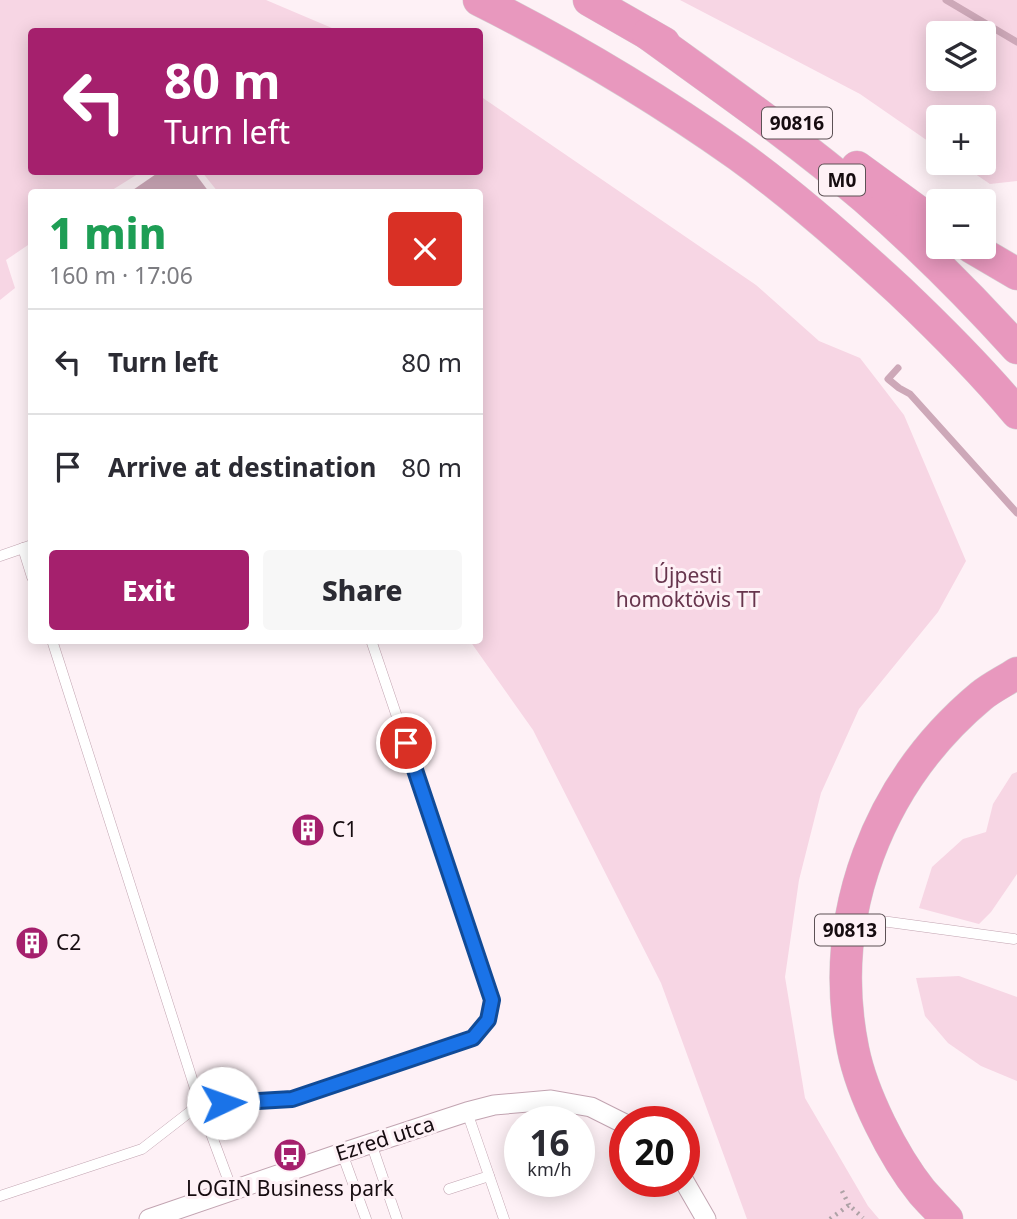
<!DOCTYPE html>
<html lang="en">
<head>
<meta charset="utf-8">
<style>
  :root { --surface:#fff; --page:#f7f7f7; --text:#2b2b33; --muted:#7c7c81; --line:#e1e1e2; --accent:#a5206d }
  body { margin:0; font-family:"Noto Sans",sans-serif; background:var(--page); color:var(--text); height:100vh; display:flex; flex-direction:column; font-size:26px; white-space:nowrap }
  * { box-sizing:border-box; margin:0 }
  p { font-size:23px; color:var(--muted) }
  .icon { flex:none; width:38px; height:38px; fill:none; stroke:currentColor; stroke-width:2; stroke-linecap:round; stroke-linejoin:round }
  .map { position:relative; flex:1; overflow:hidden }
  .side { position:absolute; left:28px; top:189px; width:455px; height:455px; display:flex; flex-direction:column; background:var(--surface); border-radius:7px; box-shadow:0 4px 18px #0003 }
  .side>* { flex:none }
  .hud { position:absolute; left:28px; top:28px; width:455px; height:147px; border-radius:7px; box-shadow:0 4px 18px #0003; background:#a5206d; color:#fff; overflow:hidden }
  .fabs { position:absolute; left:926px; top:21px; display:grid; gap:14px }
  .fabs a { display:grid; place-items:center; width:70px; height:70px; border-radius:7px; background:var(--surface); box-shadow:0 4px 18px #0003; font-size:35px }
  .speed { position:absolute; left:504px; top:1106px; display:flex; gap:14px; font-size:35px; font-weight:700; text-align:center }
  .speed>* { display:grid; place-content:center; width:91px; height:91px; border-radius:50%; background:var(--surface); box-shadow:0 4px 18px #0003; line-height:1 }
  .speed small { font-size:18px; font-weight:400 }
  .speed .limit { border:10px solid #d22; background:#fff; color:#111 }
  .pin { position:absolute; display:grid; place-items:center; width:60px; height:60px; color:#fff; margin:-30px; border:4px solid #fff; border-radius:50%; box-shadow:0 2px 7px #0007 }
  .me { position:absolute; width:77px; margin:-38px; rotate:87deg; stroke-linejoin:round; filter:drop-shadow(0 0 5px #0008) }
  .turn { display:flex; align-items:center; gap:24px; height:147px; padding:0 21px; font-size:32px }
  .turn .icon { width:91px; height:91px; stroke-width:2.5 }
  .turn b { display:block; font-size:49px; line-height:60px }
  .round { display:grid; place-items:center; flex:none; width:74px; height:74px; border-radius:7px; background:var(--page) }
  .summary { display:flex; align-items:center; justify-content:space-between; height:119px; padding:0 21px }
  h1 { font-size:42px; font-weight:800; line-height:52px; color:#1e9e55 }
  .cta { display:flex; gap:14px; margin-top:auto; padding:14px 21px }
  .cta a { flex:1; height:80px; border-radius:7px; background:var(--accent); color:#fff; font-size:28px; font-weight:800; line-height:80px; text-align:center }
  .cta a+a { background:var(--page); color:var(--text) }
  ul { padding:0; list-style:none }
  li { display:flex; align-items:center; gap:21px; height:105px; padding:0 21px; border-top:2px solid var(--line) }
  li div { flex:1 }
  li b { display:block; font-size:26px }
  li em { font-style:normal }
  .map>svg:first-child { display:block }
  .green { fill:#f7d6e4; fill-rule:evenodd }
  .water { fill:#cda8b8 }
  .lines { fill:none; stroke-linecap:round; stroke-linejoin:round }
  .stream { stroke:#cda8b8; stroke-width:7 }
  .service-casing { stroke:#c2a4b1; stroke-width:11 }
  .minor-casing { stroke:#c2a4b1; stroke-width:21 }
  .trunk-casing { stroke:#d5d3d4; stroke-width:33 }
  .path { stroke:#aea2a6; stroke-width:4.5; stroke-dasharray:2 5; stroke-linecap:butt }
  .service { stroke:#fff; stroke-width:10 }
  .minor { stroke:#fff; stroke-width:19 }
  .trunk { stroke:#e898be; stroke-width:32 }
  .route-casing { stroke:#114b97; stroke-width:18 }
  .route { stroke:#1a73e8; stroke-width:12 }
  .labels { text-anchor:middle; stroke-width:6; stroke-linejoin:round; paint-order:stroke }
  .shield { fill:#fef1f6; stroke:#5c5155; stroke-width:2 }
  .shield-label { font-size:19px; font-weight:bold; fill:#160c10 }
  .park-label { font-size:21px; fill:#67354d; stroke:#fef1f6 }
  .poi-label { font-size:21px; fill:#160c10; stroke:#fef1f6; text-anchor:start }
  .street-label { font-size:21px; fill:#160c10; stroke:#fef1f6 }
</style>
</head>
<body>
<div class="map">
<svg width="1017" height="1219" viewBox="0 0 1017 1219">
  <rect width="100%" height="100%" fill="#fef1f6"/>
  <!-- green -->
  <g class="green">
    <polygon points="0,0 266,0 339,31 32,32 32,172 141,172 109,192 32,192 31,243 6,260 15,288 0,300"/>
    <path d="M680,0H1017V181L990,184L959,163H984V117H938V148L860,94ZM938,33H984V79H938Z"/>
    <polygon points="480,96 756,285 819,341 860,358 904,415 966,561 938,612 859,709 821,793 799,880 785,977 805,1098 868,1206 879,1219 747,1219 661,983 533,730 470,641 480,640 480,192 218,192 202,172 480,172"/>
    <polygon points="1017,772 1017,874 991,912 979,924 919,908 932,867 963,839 986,832 993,804 1012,774"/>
    <polygon points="959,976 1017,997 1017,1081 981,1066 948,1043 925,1016 916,978"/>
  </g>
  <!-- water -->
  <polygon class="water" points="159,172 194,172 209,192 130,192"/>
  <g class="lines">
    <!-- stream -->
    <g class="stream">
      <polyline points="946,0 1017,42"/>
      <polyline points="898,368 888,379 899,388 910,394 1017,513"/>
    </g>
    <defs>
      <g id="service">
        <polyline points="23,548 32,577"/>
        <polyline points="0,556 32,545"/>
        <polyline points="52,640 200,1104 232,1190"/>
        <polyline points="856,920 889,922 1014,939"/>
        <polyline points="467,1112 504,1219"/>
        <polyline points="371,1143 397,1219"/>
        <polyline points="342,1153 366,1219"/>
        <polyline points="449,1189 489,1176"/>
        <polyline points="0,1196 142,1149 200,1104 292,1099 473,1038 488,1020 493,1000 371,640"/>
      </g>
      <g id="minor">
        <polyline points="684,1181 706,1219"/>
        <polyline points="149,1219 342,1153 467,1112 494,1105 551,1100 591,1107 625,1124"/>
      </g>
      <g id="trunk">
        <path d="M479,0C569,45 656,97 738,155C795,196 848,243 900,291C941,330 981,370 1017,413"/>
        <polyline points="589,0 664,43"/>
        <path d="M648,34C721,87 796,139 865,198C919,245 969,295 1017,348"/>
        <polyline points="857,167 938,226"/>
        <polyline points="971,247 1017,274"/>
        <path d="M947,1219C939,1210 930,1201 922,1192C893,1156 862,1094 853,1049C826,916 878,782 981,696C992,687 1005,681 1017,673"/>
      </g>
    </defs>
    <!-- service casing -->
    <use href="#service" class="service-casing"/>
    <!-- minor casing -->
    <use href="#minor" class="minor-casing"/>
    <!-- trunk casing -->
    <use href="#trunk" class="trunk-casing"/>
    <!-- path -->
    <g class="path">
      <polyline points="842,1191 849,1205"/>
      <polyline points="830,1219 849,1205 863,1218"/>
    </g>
    <!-- service -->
    <use href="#service" class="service"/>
    <!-- minor -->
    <use href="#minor" class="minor"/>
    <!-- trunk -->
    <use href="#trunk" class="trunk"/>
  </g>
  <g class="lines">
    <defs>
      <polyline id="route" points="223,1103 292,1099 473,1038 488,1020 492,1000 406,743"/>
    </defs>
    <!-- route casing -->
    <use href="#route" class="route-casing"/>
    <!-- route -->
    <use href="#route" class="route"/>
  </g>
  <!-- icons -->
  <defs>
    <symbol id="building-disc" viewBox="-11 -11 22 22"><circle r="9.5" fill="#a5206d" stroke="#fef1f6"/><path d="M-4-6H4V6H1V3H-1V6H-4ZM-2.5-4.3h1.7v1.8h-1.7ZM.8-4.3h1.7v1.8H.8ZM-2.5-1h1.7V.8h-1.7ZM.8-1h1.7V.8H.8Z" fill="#fff"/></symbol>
    <symbol id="bus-disc" viewBox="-11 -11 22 22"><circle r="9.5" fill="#a5206d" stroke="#fef1f6"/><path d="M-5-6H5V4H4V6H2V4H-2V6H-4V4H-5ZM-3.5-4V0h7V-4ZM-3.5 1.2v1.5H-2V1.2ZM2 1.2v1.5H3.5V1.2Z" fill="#fff"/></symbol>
  </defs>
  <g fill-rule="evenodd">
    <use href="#building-disc" x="289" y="811" width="38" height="38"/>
    <use href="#building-disc" x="13" y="924" width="38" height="38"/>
    <use href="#bus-disc" x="271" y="1136" width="38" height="38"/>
  </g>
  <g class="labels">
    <!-- shield labels -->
    <g class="shield">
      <rect x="762" y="107.5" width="70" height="31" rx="5"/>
      <rect x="819" y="164.5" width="46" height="31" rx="5"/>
      <rect x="815" y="914.5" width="70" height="31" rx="5"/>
    </g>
    <g class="shield-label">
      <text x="797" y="130">90816</text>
      <text x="842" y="187">M0</text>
      <text x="850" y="937">90813</text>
    </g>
    <!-- park labels -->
    <g class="park-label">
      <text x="688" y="583">Újpesti<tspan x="688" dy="24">homoktövis TT</tspan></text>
    </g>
    <!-- poi labels -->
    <g class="poi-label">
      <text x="332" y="837">C1</text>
      <text x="56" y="950">C2</text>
      <text x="290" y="1196" text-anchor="middle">LOGIN Business park</text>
    </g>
    <!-- street labels -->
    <g class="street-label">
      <text transform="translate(385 1139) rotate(-18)" y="7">Ezred utca</text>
    </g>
  </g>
</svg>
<div class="fabs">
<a><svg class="icon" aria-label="layers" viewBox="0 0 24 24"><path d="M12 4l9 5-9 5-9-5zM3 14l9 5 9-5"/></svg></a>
<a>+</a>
<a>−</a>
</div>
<div class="speed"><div>16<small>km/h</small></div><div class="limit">20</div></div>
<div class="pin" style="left:406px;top:743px;background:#d93025"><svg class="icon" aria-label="arrive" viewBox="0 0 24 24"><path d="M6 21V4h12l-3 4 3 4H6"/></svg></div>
<svg class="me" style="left:223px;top:1103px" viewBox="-20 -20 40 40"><circle r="19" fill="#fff"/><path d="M0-13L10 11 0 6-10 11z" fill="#1a73e8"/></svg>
<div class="hud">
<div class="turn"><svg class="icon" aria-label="left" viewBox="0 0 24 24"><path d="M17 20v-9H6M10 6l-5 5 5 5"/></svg><div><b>80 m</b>Turn left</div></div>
</div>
<section class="side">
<div class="summary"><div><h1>1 min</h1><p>160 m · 17:06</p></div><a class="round" style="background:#d93025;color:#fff"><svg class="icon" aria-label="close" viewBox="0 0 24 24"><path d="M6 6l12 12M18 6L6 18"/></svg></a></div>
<ul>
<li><svg class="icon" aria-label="left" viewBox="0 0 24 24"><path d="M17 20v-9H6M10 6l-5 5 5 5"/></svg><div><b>Turn left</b></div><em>80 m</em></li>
<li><svg class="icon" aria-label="arrive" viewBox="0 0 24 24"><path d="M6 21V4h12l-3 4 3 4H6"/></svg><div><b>Arrive at destination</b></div><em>80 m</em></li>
</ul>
<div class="cta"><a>Exit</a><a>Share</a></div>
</section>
</div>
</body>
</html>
